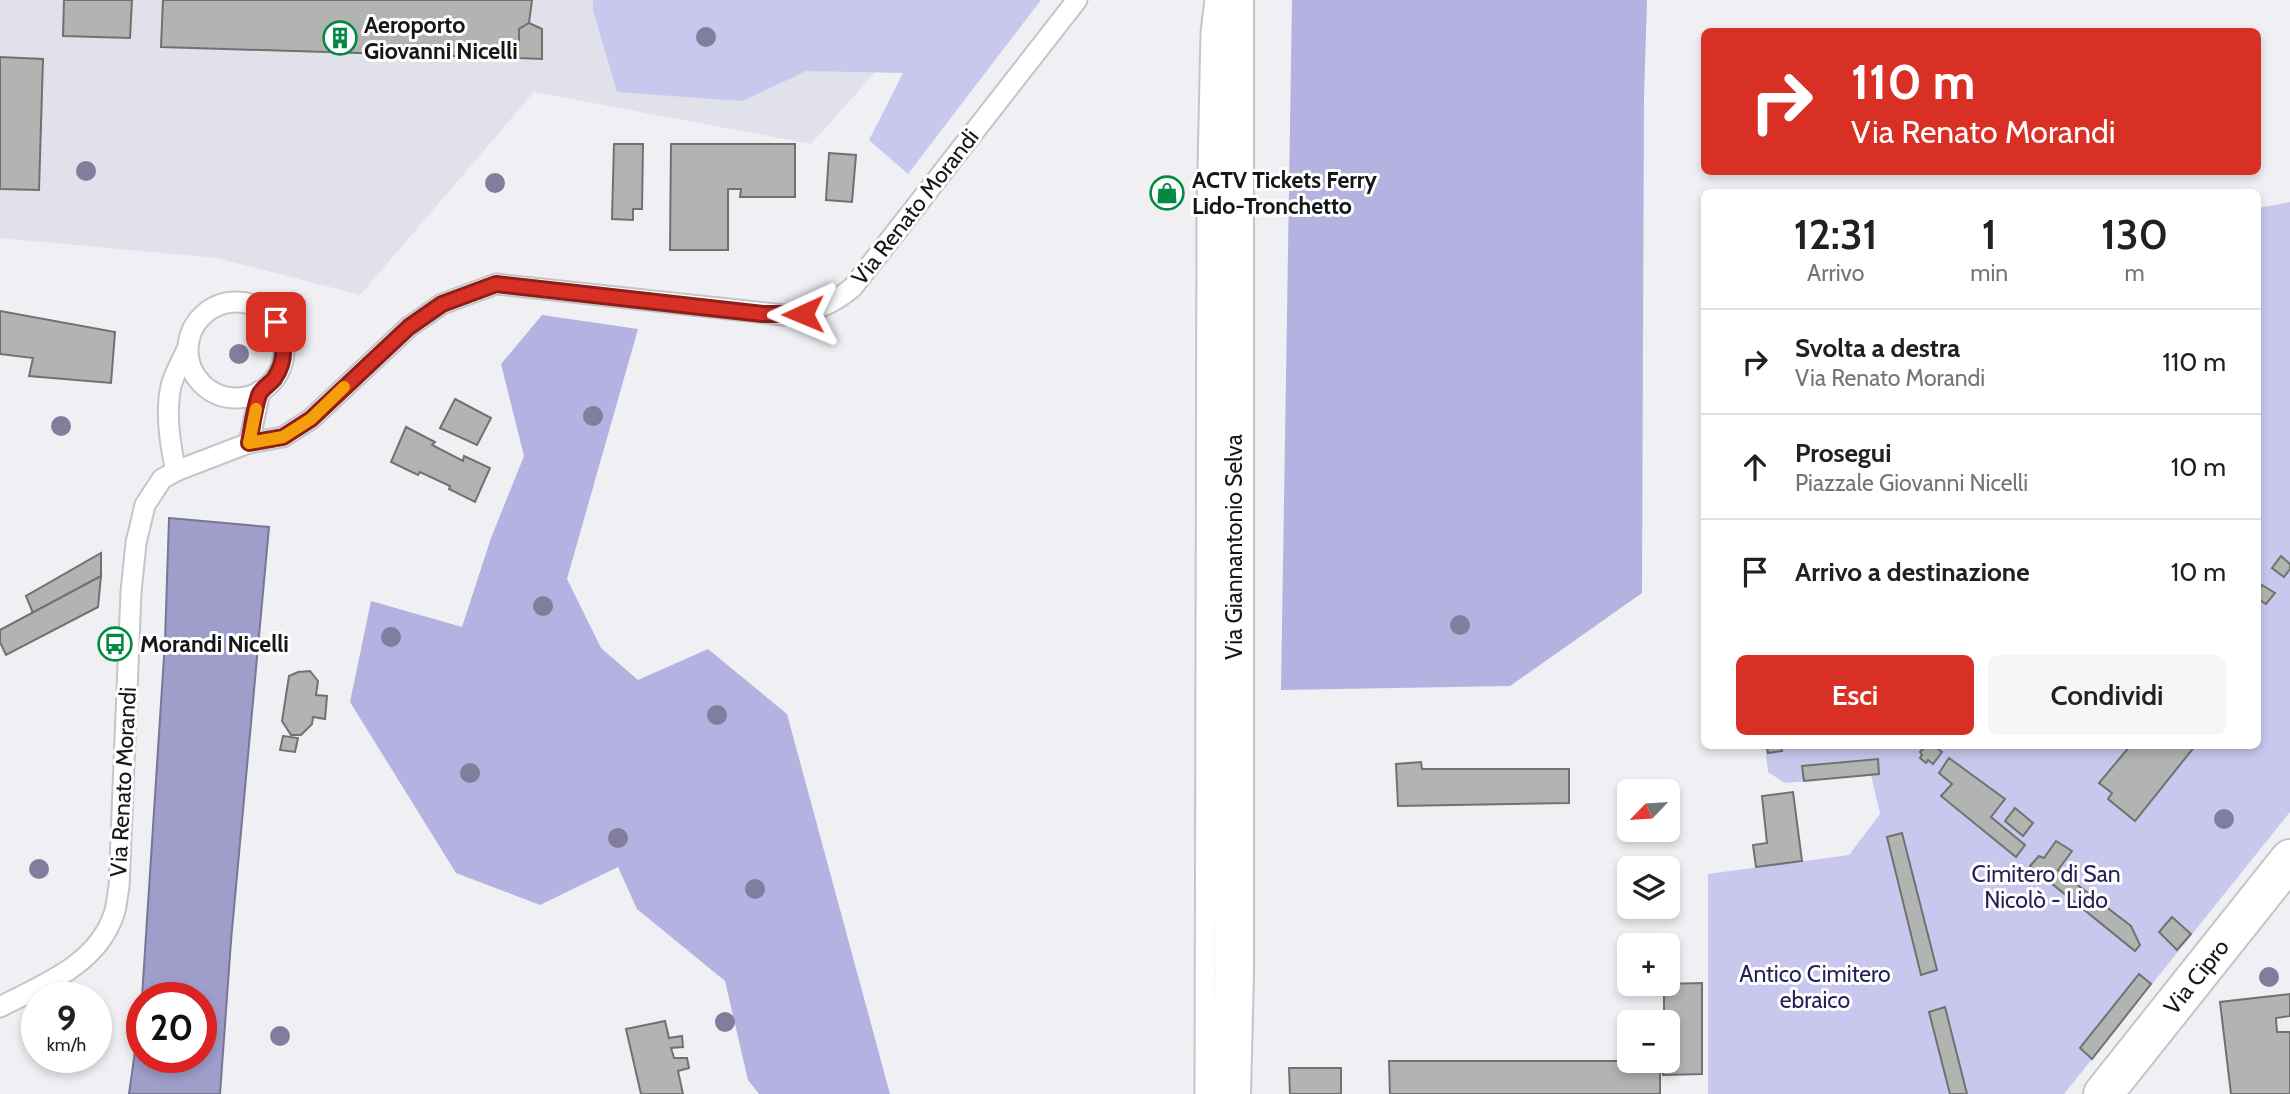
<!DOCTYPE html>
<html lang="it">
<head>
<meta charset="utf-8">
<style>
  :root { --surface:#fff; --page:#f6f6f6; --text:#202124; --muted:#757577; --line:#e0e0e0; --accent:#d93025 }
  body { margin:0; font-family:Cabin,sans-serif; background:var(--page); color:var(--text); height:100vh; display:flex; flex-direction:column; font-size:26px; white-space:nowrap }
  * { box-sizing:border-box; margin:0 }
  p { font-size:23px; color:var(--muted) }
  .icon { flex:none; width:38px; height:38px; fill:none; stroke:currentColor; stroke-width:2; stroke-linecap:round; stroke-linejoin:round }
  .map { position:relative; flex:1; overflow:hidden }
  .panel { position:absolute; left:1701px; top:189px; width:560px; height:560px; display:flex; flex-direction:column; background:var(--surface); border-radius:10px; box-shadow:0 4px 10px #0003 }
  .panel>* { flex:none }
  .hud { position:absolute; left:1701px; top:28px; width:560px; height:147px; border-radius:10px; box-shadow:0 4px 10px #0003; background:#d93025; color:#fff; overflow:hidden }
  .needle { width:46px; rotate:245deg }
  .fabs { position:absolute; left:1617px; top:779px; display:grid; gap:14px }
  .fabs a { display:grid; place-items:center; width:63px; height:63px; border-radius:10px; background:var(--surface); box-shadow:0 4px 10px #0003; font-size:35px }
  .speed { position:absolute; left:21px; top:982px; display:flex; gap:14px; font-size:35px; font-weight:700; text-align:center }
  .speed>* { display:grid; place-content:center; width:91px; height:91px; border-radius:50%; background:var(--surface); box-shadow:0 4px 10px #0003; line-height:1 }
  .speed small { font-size:18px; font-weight:400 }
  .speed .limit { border:10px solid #d22; background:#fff; color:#111 }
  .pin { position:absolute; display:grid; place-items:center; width:60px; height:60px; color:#fff; margin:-30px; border-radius:14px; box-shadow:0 4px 10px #0006 }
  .me { position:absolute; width:77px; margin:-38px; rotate:269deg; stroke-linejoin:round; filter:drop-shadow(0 0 5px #0008) }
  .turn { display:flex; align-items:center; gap:24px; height:147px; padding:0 35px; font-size:32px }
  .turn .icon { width:91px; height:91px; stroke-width:2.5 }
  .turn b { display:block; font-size:49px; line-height:60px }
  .eta { display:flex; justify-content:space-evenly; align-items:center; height:119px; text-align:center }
  .eta b { font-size:42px; font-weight:600; line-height:49px }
  .action { display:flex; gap:14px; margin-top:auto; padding:14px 35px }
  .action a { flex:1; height:80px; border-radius:10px; background:var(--accent); color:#fff; font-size:28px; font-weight:600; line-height:80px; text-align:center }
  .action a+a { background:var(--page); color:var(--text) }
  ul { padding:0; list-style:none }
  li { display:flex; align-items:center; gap:21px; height:105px; padding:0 35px; border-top:2px solid var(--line) }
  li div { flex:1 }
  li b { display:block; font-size:26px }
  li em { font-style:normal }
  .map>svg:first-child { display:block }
  .built { fill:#e0e1eb }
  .green { fill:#c8c8ee }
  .forest { fill:#b3b2e0 }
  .water { fill:#9f9ecb; stroke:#767695; stroke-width:2 }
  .building { fill:#b1b4b1; stroke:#6f726f; stroke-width:2 }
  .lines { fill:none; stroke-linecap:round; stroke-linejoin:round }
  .service-casing { stroke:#c5c5c8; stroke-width:23 }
  .minor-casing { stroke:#c5c5c8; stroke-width:42 }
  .service { stroke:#fff; stroke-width:19 }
  .minor { stroke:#fff; stroke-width:38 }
  .tree { fill:#817d9d }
  .route-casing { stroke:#8d1f18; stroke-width:18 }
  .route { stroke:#d93025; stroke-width:12 }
  .slow { stroke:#f59e0b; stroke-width:12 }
  .labels { text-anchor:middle; stroke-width:6; stroke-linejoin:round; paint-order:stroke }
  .poi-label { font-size:23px; font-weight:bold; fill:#161718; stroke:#fefeff; text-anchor:start }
  .street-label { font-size:23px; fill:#161718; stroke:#fefeff }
  .park-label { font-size:23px; fill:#271f55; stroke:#fefeff }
</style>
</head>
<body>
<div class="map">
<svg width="2290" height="1094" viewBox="0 0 2290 1094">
  <rect width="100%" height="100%" fill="#f0f0f4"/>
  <!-- built -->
  <polygon class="built" points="0,0 940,0 811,144 534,92 360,295 217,258 0,238"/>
  <!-- green -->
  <g class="green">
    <polygon points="593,0 1041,0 908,174 869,140 903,73 806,71 742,101 617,92 593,10"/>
    <polygon points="2290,202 2290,812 2064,1094 1708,1094 1708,874 1849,855 1880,814 1871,775 1785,783 1768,772 1765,746 2258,746 2258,208"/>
  </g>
  <!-- forest -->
  <g class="forest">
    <polygon points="1292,0 1647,0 1644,96 1642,593 1510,686 1281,690"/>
    <polygon points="542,315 638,329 567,579 601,648 638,680 708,649 787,714 890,1094 759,1094 748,1080 725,981 637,909 618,867 540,905 456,873 350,702 371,601 462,627 491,538 524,456 501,364"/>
  </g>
  <!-- water -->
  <polygon class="water" points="169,518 269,527 231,941 220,1094 129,1094 142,1002 142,1057 201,1057 201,998 142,997 165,641"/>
  <!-- building -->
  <g class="building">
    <polygon points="64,0 132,0 130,38 63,36"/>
    <polygon points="163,0 532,0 529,23 519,29 519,58 161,47"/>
    <polygon points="529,23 542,29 542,59 519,58 519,29"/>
    <polygon points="0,57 43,59 39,190 0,189"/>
    <polygon points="614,144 643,144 642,209 633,209 633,220 612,219"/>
    <polygon points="671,144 795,144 795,197 740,197 741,189 728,189 728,250 670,250"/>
    <polygon points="829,153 856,155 852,202 826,200"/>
    <polygon points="0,311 115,332 111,383 29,376 33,358 0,354"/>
    <polygon points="455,399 491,418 477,445 440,428"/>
    <polygon points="406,427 435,442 432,445 463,461 464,456 490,468 475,502 449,489 450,486 420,472 418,475 391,462"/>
    <polygon points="101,553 101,576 33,613 26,596"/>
    <polygon points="2281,556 2290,564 2290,569 2284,577 2272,568"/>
    <polygon points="101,576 98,607 6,655 0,642 0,630"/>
    <polygon points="2262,585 2275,593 2266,604 2258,599 2258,591"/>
    <polygon points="310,671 318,681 316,695 327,696 325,719 313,717 312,724 301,735 291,735 282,721 289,676 298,672"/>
    <polygon points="283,736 298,738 295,752 280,750"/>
    <polygon points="1767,746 1781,746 1782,751 1768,753"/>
    <polygon points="1926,746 1934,746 1942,752 1933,764 1928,760 1926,763 1920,758 1922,755 1920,752"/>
    <polygon points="2130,746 2195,746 2135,821 2108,799 2112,793 2099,783"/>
    <polygon points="1949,758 2005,799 1991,817 2025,845 2016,857 1941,796 1952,784 1939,773"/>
    <polygon points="1878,759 1879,774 1804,781 1802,766"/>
    <polygon points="1421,762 1422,769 1569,769 1569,803 1398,806 1396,764"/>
    <polygon points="1793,792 1802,861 1756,867 1753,845 1767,843 1762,796"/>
    <polygon points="2015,808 2033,823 2023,836 2005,821"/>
    <polygon points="1902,833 1937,970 1921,975 1887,837"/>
    <polygon points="2056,841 2072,851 2058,870 2131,926 2140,945 2135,951 2030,866 2039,856 2044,858"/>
    <polygon points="2172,917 2191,934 2177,950 2159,932"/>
    <polygon points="2139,974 2151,984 2092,1059 2080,1048"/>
    <polygon points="1702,983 1702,1074 1663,1075 1663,1060 1668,1060 1668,1022 1664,1022 1664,984"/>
    <polygon points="2290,994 2290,1016 2276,1018 2277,1032 2290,1032 2290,1094 2231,1094 2220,1002"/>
    <polygon points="1945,1007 1967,1094 1950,1094 1929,1012"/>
    <polygon points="665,1021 669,1038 682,1036 683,1047 671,1048 674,1058 687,1058 689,1068 678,1071 683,1094 641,1094 626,1029"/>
    <polygon points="1389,1061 1660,1061 1660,1094 1390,1094"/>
    <polygon points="1289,1068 1341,1068 1341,1094 1290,1094"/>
  </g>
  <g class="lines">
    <defs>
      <g id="service">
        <circle cx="236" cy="350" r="48"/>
        <polyline points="249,443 260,391"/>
        <path d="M176,471C170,445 165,413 171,386C174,374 182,361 187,349"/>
        <path d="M0,1007C44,984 97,965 114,914C117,905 117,896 119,887L131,592L136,543L145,505L162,479L176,471L249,443L283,437L311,419L409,327L442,304L496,284L784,315C811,313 832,305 853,287L1077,0"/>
        <polyline points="1205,1094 1207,213 1211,33 1215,0"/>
      </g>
      <g id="minor">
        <polyline points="1231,1094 1234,973 1234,0"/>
        <path id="s1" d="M2103,1094L2290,859"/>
      </g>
    </defs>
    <!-- service casing -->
    <use href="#service" class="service-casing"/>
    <!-- minor casing -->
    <use href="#minor" class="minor-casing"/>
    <!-- service -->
    <use href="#service" class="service"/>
    <!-- minor -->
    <use href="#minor" class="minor"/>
  </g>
  <!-- trees -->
  <g class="tree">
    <circle cx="706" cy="37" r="10"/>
    <circle cx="86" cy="171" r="10"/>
    <circle cx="495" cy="183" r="10"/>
    <circle cx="239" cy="354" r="10"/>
    <circle cx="593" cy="416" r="10"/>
    <circle cx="61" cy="426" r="10"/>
    <circle cx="543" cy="606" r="10"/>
    <circle cx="1460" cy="625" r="10"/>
    <circle cx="391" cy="637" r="10"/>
    <circle cx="717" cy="715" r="10"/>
    <circle cx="470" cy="773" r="10"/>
    <circle cx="2224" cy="819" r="10"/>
    <circle cx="618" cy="838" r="10"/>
    <circle cx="39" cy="869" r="10"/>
    <circle cx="755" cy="889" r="10"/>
    <circle cx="2269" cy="977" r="10"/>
    <circle cx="725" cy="1022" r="10"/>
    <circle cx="280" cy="1036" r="10"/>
  </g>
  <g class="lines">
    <defs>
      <path id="route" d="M276,322C285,342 287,360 274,379C269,385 262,388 259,395C254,410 252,427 249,443L283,437L311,419L409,327L442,304L496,284L763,314H803"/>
    </defs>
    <!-- route casing -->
    <use href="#route" class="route-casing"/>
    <!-- route -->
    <use href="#route" class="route"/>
    <!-- slow -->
    <polyline class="slow" points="256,409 249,443 283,437 311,419 344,387"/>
  </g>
  <!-- icons -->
  <defs>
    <symbol id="building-ring" viewBox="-11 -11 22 22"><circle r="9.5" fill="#fefeff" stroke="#048944" stroke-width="1.5"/><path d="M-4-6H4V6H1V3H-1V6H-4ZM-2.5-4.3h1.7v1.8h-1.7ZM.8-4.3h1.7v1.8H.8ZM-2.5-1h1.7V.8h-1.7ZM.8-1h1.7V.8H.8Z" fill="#048944"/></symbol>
    <symbol id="shop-ring" viewBox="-11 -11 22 22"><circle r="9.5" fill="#fefeff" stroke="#048944" stroke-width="1.5"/><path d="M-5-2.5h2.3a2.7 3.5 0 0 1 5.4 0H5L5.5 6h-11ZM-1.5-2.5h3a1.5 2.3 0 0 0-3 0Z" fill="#048944"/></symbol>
    <symbol id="bus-ring" viewBox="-11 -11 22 22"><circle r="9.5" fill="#fefeff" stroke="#048944" stroke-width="1.5"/><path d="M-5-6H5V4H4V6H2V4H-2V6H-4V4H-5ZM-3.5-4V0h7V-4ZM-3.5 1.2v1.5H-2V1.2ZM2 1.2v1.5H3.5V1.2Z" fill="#048944"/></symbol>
  </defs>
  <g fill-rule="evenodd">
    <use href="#building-ring" x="321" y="19" width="38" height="38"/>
    <use href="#shop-ring" x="1148" y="174" width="38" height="38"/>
    <use href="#bus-ring" x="96" y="625" width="38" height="38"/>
  </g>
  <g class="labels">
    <!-- poi labels -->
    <g class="poi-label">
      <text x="364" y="33">Aeroporto<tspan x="364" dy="26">Giovanni Nicelli</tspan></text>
      <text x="1192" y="188">ACTV Tickets Ferry<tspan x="1192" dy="26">Lido-Tronchetto</tspan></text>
      <text x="140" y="652">Morandi Nicelli</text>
    </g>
    <!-- street labels -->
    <g class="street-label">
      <text transform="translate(915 207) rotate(-52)" y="8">Via Renato Morandi</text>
      <text transform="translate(1234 547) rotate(-90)" y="8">Via Giannantonio Selva</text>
      <text transform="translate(123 782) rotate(-87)" y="8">Via Renato Morandi</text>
      <text dy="8" stroke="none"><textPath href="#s1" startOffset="150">Via Cipro</textPath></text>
    </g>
    <!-- park labels -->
    <g class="park-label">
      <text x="2046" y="882">Cimitero di San<tspan x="2046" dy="26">Nicolò - Lido</tspan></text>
      <text x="1815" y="982">Antico Cimitero<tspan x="1815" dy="26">ebraico</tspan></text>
    </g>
  </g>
</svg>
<div class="fabs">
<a><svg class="needle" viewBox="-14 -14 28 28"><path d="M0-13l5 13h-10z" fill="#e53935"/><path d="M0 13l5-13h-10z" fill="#757577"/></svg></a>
<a><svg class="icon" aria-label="layers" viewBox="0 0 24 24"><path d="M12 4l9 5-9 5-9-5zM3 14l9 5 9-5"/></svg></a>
<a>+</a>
<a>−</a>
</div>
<div class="speed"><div>9<small>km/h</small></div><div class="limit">20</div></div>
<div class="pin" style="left:276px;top:322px;background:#d93025"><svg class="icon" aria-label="arrive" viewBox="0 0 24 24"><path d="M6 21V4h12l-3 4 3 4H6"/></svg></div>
<svg class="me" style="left:803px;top:314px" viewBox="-20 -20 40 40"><path d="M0-17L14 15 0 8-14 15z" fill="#d93025" stroke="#fff" stroke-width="4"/></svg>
<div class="hud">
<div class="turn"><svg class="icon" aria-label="right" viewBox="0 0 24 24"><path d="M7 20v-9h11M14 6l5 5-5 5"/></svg><div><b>110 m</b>Via Renato Morandi</div></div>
</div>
<section class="panel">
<div class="eta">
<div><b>12:31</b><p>Arrivo</p></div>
<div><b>1</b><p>min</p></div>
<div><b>130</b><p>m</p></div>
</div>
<ul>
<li><svg class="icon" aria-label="right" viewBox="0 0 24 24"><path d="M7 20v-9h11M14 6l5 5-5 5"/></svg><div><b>Svolta a destra</b><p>Via Renato Morandi</p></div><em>110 m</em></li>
<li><svg class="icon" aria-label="ahead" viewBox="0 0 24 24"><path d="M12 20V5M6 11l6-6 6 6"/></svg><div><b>Prosegui</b><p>Piazzale Giovanni Nicelli</p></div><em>10 m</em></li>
<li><svg class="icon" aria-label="arrive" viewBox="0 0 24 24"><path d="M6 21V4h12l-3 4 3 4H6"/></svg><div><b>Arrivo a destinazione</b></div><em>10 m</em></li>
</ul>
<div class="action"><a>Esci</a><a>Condividi</a></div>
</section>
</div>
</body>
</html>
